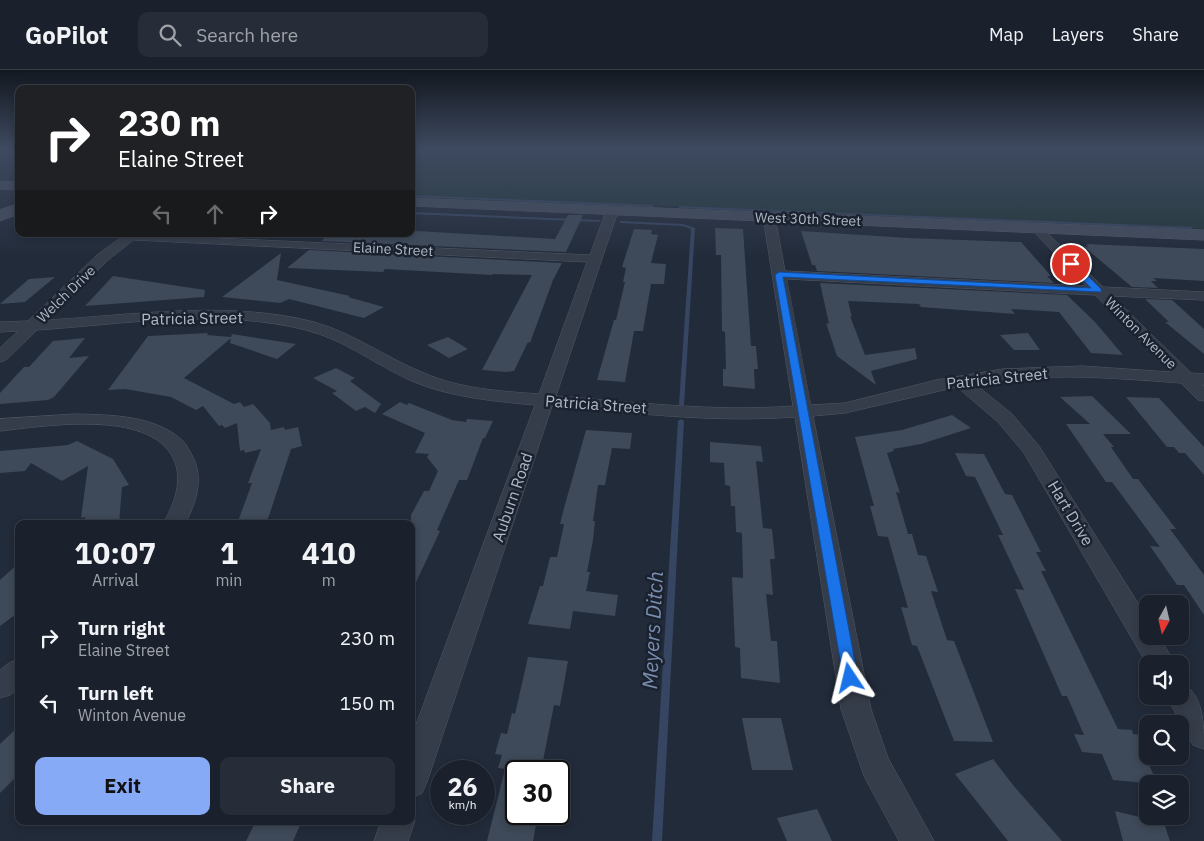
<!DOCTYPE html>
<html lang="en">
<head>
<meta charset="utf-8">
<style>
  :root { --surface:#1a202c; --page:#272d38; --text:#f1f3f6; --muted:#9fa3a9; --line:#383e48; --accent:#87aaf6 }
  body { margin:0; font-family:"IBM Plex Sans",sans-serif; background:var(--page); color:var(--text); height:100vh; display:flex; flex-direction:column; font-size:19px; white-space:nowrap }
  * { box-sizing:border-box; margin:0 }
  p { font-size:16px; color:var(--muted) }
  .icon { flex:none; width:28px; height:28px; fill:none; stroke:currentColor; stroke-width:2; stroke-linecap:round; stroke-linejoin:round }
  .map { position:relative; flex:1; overflow:hidden }
  .drawer { position:absolute; left:15px; top:450px; width:400px; height:305px; display:flex; flex-direction:column; background:var(--surface); border-radius:10px; box-shadow:0 2px 8px #0003,0 0 0 1px var(--line) }
  .drawer>* { flex:none }
  .guide { position:absolute; left:15px; top:15px; width:400px; height:152px; border-radius:10px; box-shadow:0 2px 8px #0003,0 0 0 1px var(--line); background:#202124; color:#fff; overflow:hidden }
  .needle { width:32px; rotate:188deg }
  .tools { position:absolute; left:1139px; top:525px; display:grid; gap:10px }
  .tools a { display:grid; place-items:center; width:50px; height:50px; border-radius:10px; background:var(--surface); box-shadow:0 2px 8px #0003,0 0 0 1px var(--line); font-size:25px }
  .speed { position:absolute; left:430px; top:690px; display:flex; gap:10px; font-size:25px; font-weight:700; text-align:center }
  .speed>* { display:grid; place-content:center; width:65px; height:65px; border-radius:50%; background:var(--surface); box-shadow:0 2px 8px #0003,0 0 0 1px var(--line); line-height:1 }
  .speed small { font-size:12px; font-weight:400 }
  .speed .limit { border:2px solid #111; border-radius:8px; background:#fff; color:#111 }
  .pin { position:absolute; display:grid; place-items:center; width:42px; height:42px; color:#fff; margin:-21px; border:2px solid #fff; border-radius:50%; box-shadow:0 1px 5px #0007 }
  .me { position:absolute; width:55px; margin:-28px; rotate:350deg; stroke-linejoin:round; filter:drop-shadow(0 0 4px #0008) }
  .turn { display:flex; align-items:center; gap:18px; height:105px; padding:0 20px; font-size:22px }
  .turn .icon { width:65px; height:65px; stroke-width:2.5 }
  .turn b { display:block; font-size:35px; line-height:42px }
  .lanes { display:flex; align-items:center; height:48px; padding:0 20px; background:#0003; justify-content:center; gap:25px; direction:ltr }
  .lanes .off { opacity:.35 }
  .eta { display:flex; justify-content:space-evenly; align-items:center; height:85px; text-align:center }
  .eta b { font-size:30px; font-weight:700; line-height:35px }
  .cta { display:flex; gap:10px; margin-top:auto; padding:10px 20px }
  .cta a { flex:1; height:58px; border-radius:10px; background:var(--accent); color:#111; font-size:20px; font-weight:700; line-height:58px; text-align:center }
  .cta a+a { background:var(--page); color:var(--text) }
  ul { padding:0; list-style:none }
  li { display:flex; align-items:center; gap:15px; height:65px; padding:0 20px }
  li div { flex:1 }
  li b { display:block; font-size:19px }
  li em { font-style:normal }
  header { display:flex; align-items:center; gap:30px; box-sizing:border-box; height:70px; padding:0 25px; background:var(--surface); border-bottom:1px solid var(--line) }
  header strong { font-size:24px }
  nav { display:flex; gap:28px; margin-inline-start:auto; font-size:18px }
  .search { width:350px; height:45px; background:var(--page); display:flex; align-items:center; gap:12px; box-sizing:border-box; padding:0 18px; border-radius:10px; color:var(--muted); font-size:19px }
  .map>svg:first-child { display:block }
  .green { fill:#24373b }
  .lines { fill:none; stroke-linecap:round; stroke-linejoin:round }
  .stream { fill:#364561; fill-rule:evenodd }
  .building { fill:#3e4959 }
  .street-casing { stroke:#515865; stroke-width:1 }
  .secondary-casing { stroke:#515865; stroke-width:1 }
  .street { fill:#363d4a; fill-rule:evenodd }
  .secondary { fill:#444c5d; fill-rule:evenodd }
  .route { fill:#1a73e8; stroke:#114b97 }
  .labels { text-anchor:middle; stroke-width:5; stroke-linejoin:round; paint-order:stroke }
  .far-street-label { font-size:14px; fill:#b1b8c6; stroke:#1b222f }
  .street-label { font-size:16px; fill:#b1b8c6; stroke:#1b222f }
  .near-water-label { font-size:21px; font-style:italic; fill:#798dae; stroke:#1b222f }
</style>
</head>
<body>
<header>
<strong>GoPilot</strong>
<div class="search"><svg class="icon" aria-label="search" viewBox="0 0 24 24"><circle cx="10" cy="10" r="6"/><path d="M15 15l6 6"/></svg>Search here</div>
<nav><a>Map</a><a>Layers</a><a>Share</a></nav>
</header>
<div class="map">
<svg width="1204" height="771" viewBox="0 0 1204 771">
  <rect width="100%" height="100%" fill="#222b3a"/>
  <!-- green -->
  <polygon class="green" points="411,79 1204,79 1204,159 411,125"/>
  <g class="lines">
    <!-- stream -->
    <g class="stream">
      <polygon points="411,125 652,135 654,136 652,137 411,127"/>
      <polygon points="679,136 1191,157 1193,158 1191,159 680,138 679,138"/>
      <polygon points="411,142 599,150 601,151 599,152 411,144"/>
      <polygon points="621,151 683,154 695,158 684,335 680,335 679,334 691,159 683,156 620,153 620,151"/>
      <polygon points="681,349 684,351 662,771 652,771 678,351"/>
    </g>
  </g>
  <!-- building -->
  <g class="building">
    <polygon points="568,145 583,145 566,182 321,171 330,164 411,164 411,162 417,161 555,169"/>
    <polygon points="715,158 743,159 751,276 756,276 758,299 754,299 755,319 723,316 723,299 726,299 725,262 722,261 721,185 716,185"/>
    <polygon points="634,159 652,160 651,164 658,165 651,193 666,194 664,214 651,214 643,261 634,261 625,312 597,310 614,250 616,250 625,212 623,212 626,198 622,197"/>
    <polygon points="801,161 908,168 1021,172 1051,206 1047,206 1054,213 817,201 815,195 812,195"/>
    <polygon points="1086,174 1204,179 1204,211 1153,208 1157,211 1151,211 1158,218 1132,217 1083,176 1089,177"/>
    <polygon points="309,180 562,193 553,210 530,273 528,272 514,301 506,302 482,300 532,205 493,204 492,205 385,199 383,202 287,198"/>
    <polygon points="281,183 277,210 350,226 348,227 384,237 364,248 289,229 280,233 222,227"/>
    <polygon points="113,206 205,220 204,227 85,236"/>
    <polygon points="55,207 25,232 0,234 29,209"/>
    <polygon points="820,213 1067,225 1095,252 1123,285 1091,283 1059,242 1011,239 1015,244 921,237 919,234 848,231 852,247 850,246 865,285 915,278 917,289 871,301 876,315 837,286 826,253 829,254"/>
    <polygon points="1145,229 1172,230 1204,259 1204,284 1165,252 1169,252"/>
    <polygon points="208,263 207,265 231,267 232,264 296,274 277,289 230,273 231,268 184,308 234,334 240,332 244,337 253,334 270,353 271,360 284,357 285,360 298,357 302,376 291,379 269,446 264,454 237,454 252,413 248,413 261,379 245,383 244,380 240,381 237,353 225,358 222,355 219,356 203,336 196,340 171,327 125,319 108,320 148,266"/>
    <polygon points="1028,263 1040,280 1014,280 1000,265"/>
    <polygon points="448,267 468,279 449,288 427,275"/>
    <polygon points="85,268 69,288 89,286 54,327 48,330 0,334 0,323 24,297 29,297 53,271"/>
    <polygon points="336,298 355,308 350,311 381,334 375,343 365,337 356,341 332,323 337,321 313,308"/>
    <polygon points="1092,326 1131,364 1103,364 1114,377 1111,377 1133,409 1138,409 1176,459 1170,459 1204,505 1204,545 1184,515 1177,515 1150,476 1160,477 1112,412 1106,412 1066,354 1090,354 1060,327"/>
    <polygon points="1126,327 1159,328 1204,377 1204,405 1185,383 1179,383 1174,377 1167,377"/>
    <polygon points="400,332 407,335 409,333 452,350 466,352 467,349 493,351 485,368 483,368 467,410 459,410 437,460 440,461 411,523 411,445 424,421 429,421 438,401 427,387 429,384 415,383 425,363 382,344"/>
    <polygon points="952,345 971,358 921,374 893,379 894,381 887,383 900,423 896,422 908,464 912,464 918,485 926,486 938,522 931,521 947,570 954,571 993,672 954,671 917,576 912,575 901,537 908,538 888,467 878,466 870,436 874,436 855,367 902,360"/>
    <polygon points="586,360 632,363 630,379 612,378 605,415 598,415 593,451 595,451 593,470 587,502 590,502 586,521 618,525 615,546 573,541 570,559 528,554 540,516 543,516 550,487 557,487 564,454 560,454 564,438"/>
    <polygon points="77,371 113,389 129,415 122,417 119,454 84,454 85,447 81,448 88,396 62,411 31,393 25,401 0,403 0,381 68,375"/>
    <polygon points="710,372 761,376 763,392 756,391 763,458 772,459 775,489 770,489 773,525 766,524 771,571 777,571 780,613 741,608 740,578 735,577 732,507 743,508 742,463 736,462 735,436 731,436 730,416 725,415 724,393 710,392"/>
    <polygon points="955,383 984,384 1005,424 1012,425 1041,482 1036,482 1046,501 1041,501 1118,659 1132,660 1133,664 1148,666 1148,693 1158,714 1113,710 1102,684 1082,682 1074,664 1084,665 1067,626 1062,626 1015,519 1024,520 998,465 1003,465 975,407 966,406"/>
    <polygon points="19,493 19,542 0,556 0,510"/>
    <polygon points="528,587 568,591 560,636 554,635 541,701 516,701 516,744 538,744 533,771 487,771 505,699 498,698 502,685 495,684 501,663 507,664 512,643 515,644"/>
    <polygon points="742,648 781,648 793,700 752,700"/>
    <polygon points="19,656 19,704 0,723 0,674"/>
    <polygon points="993,689 1013,715 1062,771 1008,771 955,704"/>
    <polygon points="817,739 832,771 787,771 777,748"/>
    <polygon points="1115,741 1164,753 1170,771 1123,771"/>
    <polygon points="256,751 302,751 293,771 246,771"/>
  </g>
  <g class="lines">
    <defs>
      <g id="street">
        <path d="M612,138L618,141L556,326C635,332 714,342 793,336L763,147L769,144L775,147L785,201L1086,216L1032,160L1030,158L1036,155L1040,156L1103,217L1204,222V230L1112,226L1191,303L1204,304V314H1202L1204,316V331L1198,330L1181,313C1112,308 1044,302 975,314L1012,344L1039,376L1148,549V566H1159L1175,594H1148V596L1024,383L998,352L957,317L845,343L813,346L871,639L888,688L934,771H899L864,706L841,639L795,347C714,353 633,343 552,336L427,712L422,723L411,728V668L535,335C491,331 446,327 405,308C372,292 342,269 306,260C219,238 125,254 37,260L6,290L0,292V278L18,261L0,262V252L28,251L97,185L126,164L590,185L606,141ZM134,170L587,192L539,324C500,321 460,319 424,303C386,288 354,263 314,252C228,230 135,245 47,250L107,191ZM787,209L1095,225L1170,302L1082,296L1003,299L936,310L845,333L811,335Z"/>
        <path d="M76,344C112,345 155,345 183,371C187,375 190,382 193,387C204,409 196,433 185,454H163C174,434 184,410 173,388C149,339 45,356 0,361V349Z"/>
        <polygon points="19,589 19,618 10,625 0,628 0,600 9,593"/>
        <path d="M1180,612C1204,623 1204,654 1204,679L1193,675L1166,626H1180Z"/>
        <polygon points="411,743 415,751 408,771 374,771 381,751 411,751"/>
      </g>
      <g id="secondary">
        <polygon points="0,111 19,112 19,120 0,119"/>
        <polygon points="411,128 1204,160 1204,170 411,136"/>
        <polygon points="19,134 19,144 0,151 0,140"/>
      </g>
    </defs>
    <!-- street casing -->
    <use href="#street" class="street-casing"/>
    <!-- secondary casing -->
    <use href="#secondary" class="secondary-casing"/>
    <!-- street -->
    <use href="#street" class="street"/>
    <!-- secondary -->
    <use href="#secondary" class="secondary"/>
  </g>
  <!-- sky -->
  <linearGradient id="sky" x2="0" y2="1"><stop stop-color="#131820"/><stop offset="0.42" stop-color="#3e4a60"/><stop offset="1" stop-color="#3e4a60" stop-opacity="0"/></linearGradient>
  <rect width="1204" height="187" fill="url(#sky)"/>
  <!-- route -->
  <polygon class="route" points="1068,192 1074,192 1101,219 1101,222 783,207 858,608 855,613 850,615 844,613 775,205 779,202 1091,218 1068,195"/>
  <g class="labels">
    <!-- far-street labels -->
    <g class="far-street-label">
      <text transform="translate(808 149) rotate(2)" y="5">West 30th Street</text>
      <text transform="translate(393 179) rotate(3)" y="5">Elaine Street</text>
      <text transform="translate(66 224) rotate(-44)" y="5">Welch Drive</text>
      <text transform="translate(1141 263) rotate(45)" y="5">Winton Avenue</text>
    </g>
    <!-- street labels -->
    <g class="street-label">
      <text transform="translate(192 248) rotate(-1)" y="6">Patricia Street</text>
      <text transform="translate(997 308) rotate(-6)" y="6">Patricia Street</text>
      <text transform="translate(596 334) rotate(4)" y="6">Patricia Street</text>
      <text transform="translate(512 427) rotate(-71)" y="6">Auburn Road</text>
      <text transform="translate(1071 443) rotate(59)" y="6">Hart Drive</text>
    </g>
    <!-- near-water labels -->
    <g class="near-water-label">
      <text transform="translate(653 560) rotate(-87)" y="7">Meyers Ditch</text>
    </g>
  </g>
</svg>
<div class="tools">
<a><svg class="needle" viewBox="-14 -14 28 28"><path d="M0-13l5 13h-10z" fill="#e53935"/><path d="M0 13l5-13h-10z" fill="#9fa3a9"/></svg></a>
<a><svg class="icon" aria-label="sound" viewBox="0 0 24 24"><path d="M4 9h4l5-4v14l-5-4H4zM17 9q2 3 0 6"/></svg></a>
<a><svg class="icon" aria-label="search" viewBox="0 0 24 24"><circle cx="10" cy="10" r="6"/><path d="M15 15l6 6"/></svg></a>
<a><svg class="icon" aria-label="layers" viewBox="0 0 24 24"><path d="M12 4l9 5-9 5-9-5zM3 14l9 5 9-5"/></svg></a>
</div>
<div class="speed"><div>26<small>km/h</small></div><div class="limit">30</div></div>
<div class="pin" style="left:1071px;top:194px;background:#d93025"><svg class="icon" aria-label="arrive" viewBox="0 0 24 24"><path d="M6 21V4h12l-3 4 3 4H6"/></svg></div>
<svg class="me" style="left:850px;top:608px" viewBox="-20 -20 40 40"><path d="M0-17L14 15 0 8-14 15z" fill="#1a73e8" stroke="#fff" stroke-width="4"/></svg>
<div class="guide">
<div class="turn"><svg class="icon" aria-label="right" viewBox="0 0 24 24"><path d="M7 20v-9h11M14 6l5 5-5 5"/></svg><div><b>230 m</b>Elaine Street</div></div>
<div class="lanes"><svg class="icon off" aria-label="left" viewBox="0 0 24 24"><path d="M17 20v-9H6M10 6l-5 5 5 5"/></svg><svg class="icon off" aria-label="ahead" viewBox="0 0 24 24"><path d="M12 20V5M6 11l6-6 6 6"/></svg><svg class="icon" aria-label="right" viewBox="0 0 24 24"><path d="M7 20v-9h11M14 6l5 5-5 5"/></svg></div>
</div>
<section class="drawer">
<div class="eta">
<div><b>10:07</b><p>Arrival</p></div>
<div><b>1</b><p>min</p></div>
<div><b>410</b><p>m</p></div>
</div>
<ul>
<li><svg class="icon" aria-label="right" viewBox="0 0 24 24"><path d="M7 20v-9h11M14 6l5 5-5 5"/></svg><div><b>Turn right</b><p>Elaine Street</p></div><em>230 m</em></li>
<li><svg class="icon" aria-label="left" viewBox="0 0 24 24"><path d="M17 20v-9H6M10 6l-5 5 5 5"/></svg><div><b>Turn left</b><p>Winton Avenue</p></div><em>150 m</em></li>
</ul>
<div class="cta"><a>Exit</a><a>Share</a></div>
</section>
</div>
</body>
</html>
